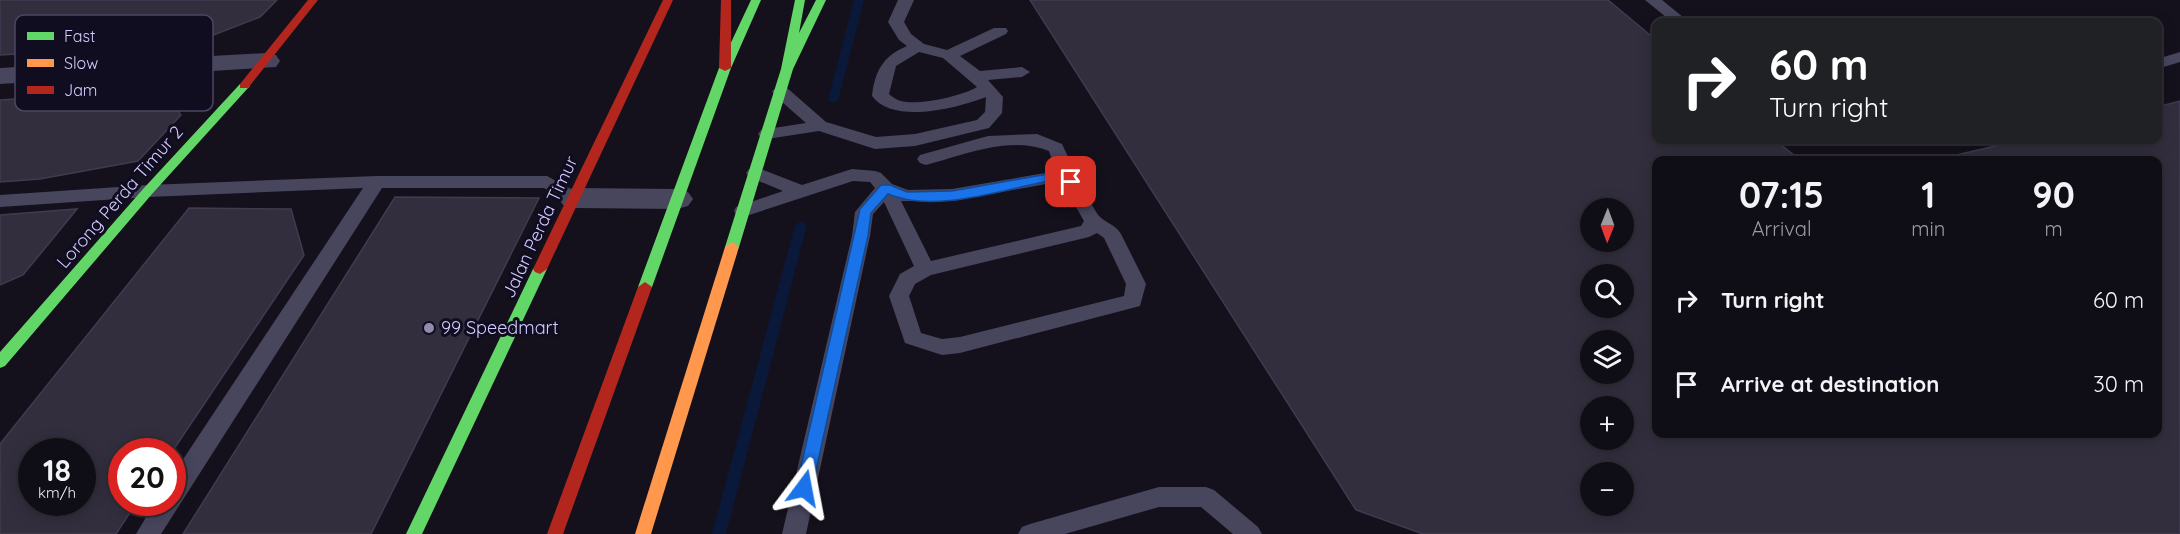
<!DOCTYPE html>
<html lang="en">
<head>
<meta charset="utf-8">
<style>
  :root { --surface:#0f0d15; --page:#1d1b22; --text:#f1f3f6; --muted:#9b9ca0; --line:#2f2d34 }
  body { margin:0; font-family:Quicksand,sans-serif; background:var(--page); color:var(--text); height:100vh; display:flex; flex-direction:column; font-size:22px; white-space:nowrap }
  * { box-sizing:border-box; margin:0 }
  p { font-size:20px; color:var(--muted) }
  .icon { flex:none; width:33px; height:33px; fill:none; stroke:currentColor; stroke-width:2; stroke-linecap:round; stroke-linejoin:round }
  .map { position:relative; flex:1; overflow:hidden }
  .panel { position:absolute; left:1652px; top:156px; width:510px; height:282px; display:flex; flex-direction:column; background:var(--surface); border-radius:12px; box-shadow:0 3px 15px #0003,0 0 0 2px var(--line) }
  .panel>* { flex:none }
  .guide { position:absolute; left:1652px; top:18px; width:510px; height:126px; border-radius:12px; box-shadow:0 3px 15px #0003,0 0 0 2px var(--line); background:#202124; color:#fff; overflow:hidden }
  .needle { width:39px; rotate:181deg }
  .buttons { position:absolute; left:1580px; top:198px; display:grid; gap:12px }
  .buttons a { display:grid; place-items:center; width:54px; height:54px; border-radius:50%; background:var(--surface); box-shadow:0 3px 15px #0003,0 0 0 2px var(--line); font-size:30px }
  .speed { position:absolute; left:18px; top:438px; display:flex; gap:12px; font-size:30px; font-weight:700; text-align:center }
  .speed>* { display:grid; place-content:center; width:78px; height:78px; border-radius:50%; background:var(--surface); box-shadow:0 3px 15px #0003,0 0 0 2px var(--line); line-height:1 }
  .speed small { font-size:15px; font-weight:400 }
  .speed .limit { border:9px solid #d22; background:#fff; color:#111 }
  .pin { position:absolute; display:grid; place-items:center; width:51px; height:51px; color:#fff; margin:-26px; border-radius:12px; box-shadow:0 3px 9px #0006 }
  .me { position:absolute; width:66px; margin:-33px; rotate:13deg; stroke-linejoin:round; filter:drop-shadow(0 0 4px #0008) }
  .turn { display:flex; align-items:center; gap:21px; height:126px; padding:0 18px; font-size:27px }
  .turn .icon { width:78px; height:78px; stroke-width:2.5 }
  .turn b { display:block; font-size:42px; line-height:51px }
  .eta { display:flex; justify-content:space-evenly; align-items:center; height:102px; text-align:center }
  .eta b { font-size:36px; font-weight:700; line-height:42px }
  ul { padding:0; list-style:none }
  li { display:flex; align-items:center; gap:18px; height:84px; padding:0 18px }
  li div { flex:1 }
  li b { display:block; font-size:22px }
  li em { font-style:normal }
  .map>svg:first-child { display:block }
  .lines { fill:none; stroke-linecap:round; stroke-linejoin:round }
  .stream { fill:#0a1939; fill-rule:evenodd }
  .building { fill:#322e3e; stroke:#403b50; stroke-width:1.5; fill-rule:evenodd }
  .lane { fill:#48465d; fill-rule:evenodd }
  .street { fill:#48465d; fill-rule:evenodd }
  .fast { fill:#63d668; fill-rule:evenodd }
  .slow { fill:#ff974d; fill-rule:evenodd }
  .jam { fill:#b3261e; fill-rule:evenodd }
  .route { fill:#1a73e8; stroke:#114b97; stroke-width:1.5 }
  .poi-dot { fill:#918bb0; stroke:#110d20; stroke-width:2 }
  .labels { text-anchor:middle; stroke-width:6; stroke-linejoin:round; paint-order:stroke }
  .street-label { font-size:18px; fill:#d4ccff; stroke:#110d20 }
  .poi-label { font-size:18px; fill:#d4ccff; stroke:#110d20; text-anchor:start }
  .key { fill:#110d20; stroke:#4c4663; stroke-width:1.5 }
  .key-label { font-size:16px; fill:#d4ccff }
</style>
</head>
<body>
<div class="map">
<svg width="2180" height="534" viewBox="0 0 2180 534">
  <rect width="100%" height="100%" fill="#14111c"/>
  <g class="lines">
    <!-- stream -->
    <g class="stream">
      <polygon points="854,0 864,0 838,100 833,103 828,100"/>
      <polygon points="801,221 807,225 726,534 712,534 795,225"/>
    </g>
  </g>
  <!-- building -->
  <g class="building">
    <polygon points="0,0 277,0 260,17 193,43 0,55"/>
    <path d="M1030,0H1608L1656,40V140H1775L1799,159L1803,160H1656V434H2157V160H1935L2021,140H2157V107L2180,101V534H1423L1356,510ZM1590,208H1623V242H1590ZM1590,274H1623V308H1590ZM1590,340H1623V374H1590ZM1590,406H1623V440H1590ZM1590,472H1623V506H1590Z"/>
    <polygon points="160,89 181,115 138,161 40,179 0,182 0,100"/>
    <polygon points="395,197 539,198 371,534 183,534"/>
    <path d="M189,208L291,209L304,255L172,452H122V502H137L116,534H0V444ZM32,452H82V502H32Z"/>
    <polygon points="77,209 23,275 0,285 0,215"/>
  </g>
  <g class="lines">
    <!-- lane -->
    <g class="lane">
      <path d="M898,0H914L904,22L911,34L924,44L947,50L994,28H1006L1008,31L1006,34L960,56L980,71L1022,67L1030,72L1022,77L988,80L1003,97L1002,113L989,128L915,146L875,149L819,131L767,139L761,138L758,134L761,130L806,123L774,95L772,91L780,86L786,87L826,122L876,137L915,134L977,120L985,112L986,97C958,108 893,125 872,96C875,71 883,56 907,46L899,40L888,22ZM919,52L943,58L977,87C962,96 918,106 901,101C897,100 892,97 889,94L896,66Z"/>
      <polygon points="1645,0 1662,0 1689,22 1672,22"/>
      <polygon points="2180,52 2180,62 2157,69 2157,59"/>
      <path d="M1037,134L1062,144L1071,163L1069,173C1086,182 1088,202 1099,216C1106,223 1116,225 1121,234L1146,284L1140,306L960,353L942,355L905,343L889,296L900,274L914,266L884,202L873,214L870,236L806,534H782L852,236L855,212L875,188L870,182L853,181L743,217L736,215L734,211L736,207L783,191L749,177L746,173L749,169H761L802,185L852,169L875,171L881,173L892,184L908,190L952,189L1051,172L1053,163L1049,151C1010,135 964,155 926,165L920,163L917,159L920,155L988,136ZM1057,182L1064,186L1084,221L1081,226L931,261L901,201H952ZM1097,233L1104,238L1126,284L1124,296L960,337L942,339L921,333L909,296L915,284L931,275L1089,237Z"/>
      <polygon points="377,176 547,176 580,194 583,198 580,202 574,204 544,188 382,188 161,534 136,534 155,502 172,502 172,476 363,188 148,197 0,207 0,195 148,185"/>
      <polygon points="1159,487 1206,487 1214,490 1258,527 1262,534 1233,534 1201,507 1159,507 1065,534 1018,534 1022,527 1030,524"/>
    </g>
    <!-- street -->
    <g class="street">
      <polygon points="266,53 276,55 280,61 276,67 0,84 0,68"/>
      <polygon points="574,188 677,189 688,192 693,199 688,206 677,209 574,208 563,205 558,198 563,191"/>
    </g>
    <!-- fast -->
    <g class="fast">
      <polygon points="751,0 761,0 731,68 652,287 645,292 640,290 638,287 719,68"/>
      <polygon points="795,0 805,0 799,33 816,0 826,0 793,69 739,247 732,252 725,247 781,69"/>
      <polygon points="244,83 250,86 248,88 152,194 5,366 0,368 0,352 144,188 240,84"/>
      <polygon points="540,264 547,269 422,534 406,534 533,269"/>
    </g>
    <!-- slow -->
    <polygon class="slow" points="732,242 739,247 651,534 635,534 725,247"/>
    <!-- jam -->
    <g class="jam">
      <polygon points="308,0 318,0 248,88 240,88 240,84"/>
      <polygon points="663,0 673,0 547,269 540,274 535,272 533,269"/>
      <polygon points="721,0 731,0 731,68 725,71 719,68"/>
      <polygon points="645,282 652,287 563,534 547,534 638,287"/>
    </g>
  </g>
  <!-- route -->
  <path class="route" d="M1059,172L1077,182L1075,185L1071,186L1057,180L1044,182C998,191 932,213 888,194L871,213L868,236L812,488L810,493L804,495L798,493L796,488L860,209L881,185H890L907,192L952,191Z"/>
  <!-- markers -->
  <circle class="poi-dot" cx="429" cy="328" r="6"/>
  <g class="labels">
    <!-- street labels -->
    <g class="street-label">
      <text transform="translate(120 197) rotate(-49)" y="6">Lorong Perda Timur 2</text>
      <text transform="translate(540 227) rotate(-65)" y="6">Jalan Perda Timur</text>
    </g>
    <!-- poi labels -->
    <g class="poi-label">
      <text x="441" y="334">99 Speedmart</text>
    </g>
  </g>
  <!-- legend -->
  <rect x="15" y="15" width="198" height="96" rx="9" class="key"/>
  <rect x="27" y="32" width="27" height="8" fill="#63d668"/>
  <rect x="27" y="59" width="27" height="8" fill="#ff974d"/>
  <rect x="27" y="86" width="27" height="8" fill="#b3261e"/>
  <g class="key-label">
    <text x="64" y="42">Fast</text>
    <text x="64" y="69">Slow</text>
    <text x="64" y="96">Jam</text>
  </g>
</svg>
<div class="buttons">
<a><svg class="needle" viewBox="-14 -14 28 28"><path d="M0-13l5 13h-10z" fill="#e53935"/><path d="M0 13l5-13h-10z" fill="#9b9ca0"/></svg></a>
<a><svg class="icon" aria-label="search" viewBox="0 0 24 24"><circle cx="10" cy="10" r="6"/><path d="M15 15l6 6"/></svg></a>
<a><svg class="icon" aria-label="layers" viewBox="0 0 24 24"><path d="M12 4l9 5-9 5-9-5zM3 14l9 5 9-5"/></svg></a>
<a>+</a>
<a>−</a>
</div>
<div class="speed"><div>18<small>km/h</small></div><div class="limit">20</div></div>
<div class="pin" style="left:1071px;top:182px;background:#d93025"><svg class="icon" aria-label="arrive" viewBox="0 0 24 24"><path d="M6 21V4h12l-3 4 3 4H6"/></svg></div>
<svg class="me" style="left:804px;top:488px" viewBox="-20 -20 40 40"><path d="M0-17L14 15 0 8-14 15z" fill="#1a73e8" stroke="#fff" stroke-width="4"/></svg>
<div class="guide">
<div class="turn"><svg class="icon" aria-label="right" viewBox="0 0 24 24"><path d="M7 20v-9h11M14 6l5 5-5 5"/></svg><div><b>60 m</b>Turn right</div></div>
</div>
<section class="panel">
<div class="eta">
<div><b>07:15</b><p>Arrival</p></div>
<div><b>1</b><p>min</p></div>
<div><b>90</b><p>m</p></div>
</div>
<ul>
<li><svg class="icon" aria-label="right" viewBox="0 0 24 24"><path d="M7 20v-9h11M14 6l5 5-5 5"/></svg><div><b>Turn right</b></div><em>60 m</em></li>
<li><svg class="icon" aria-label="arrive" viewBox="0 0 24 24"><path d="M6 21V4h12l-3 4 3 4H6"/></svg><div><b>Arrive at destination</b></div><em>30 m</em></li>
</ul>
</section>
</div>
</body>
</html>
